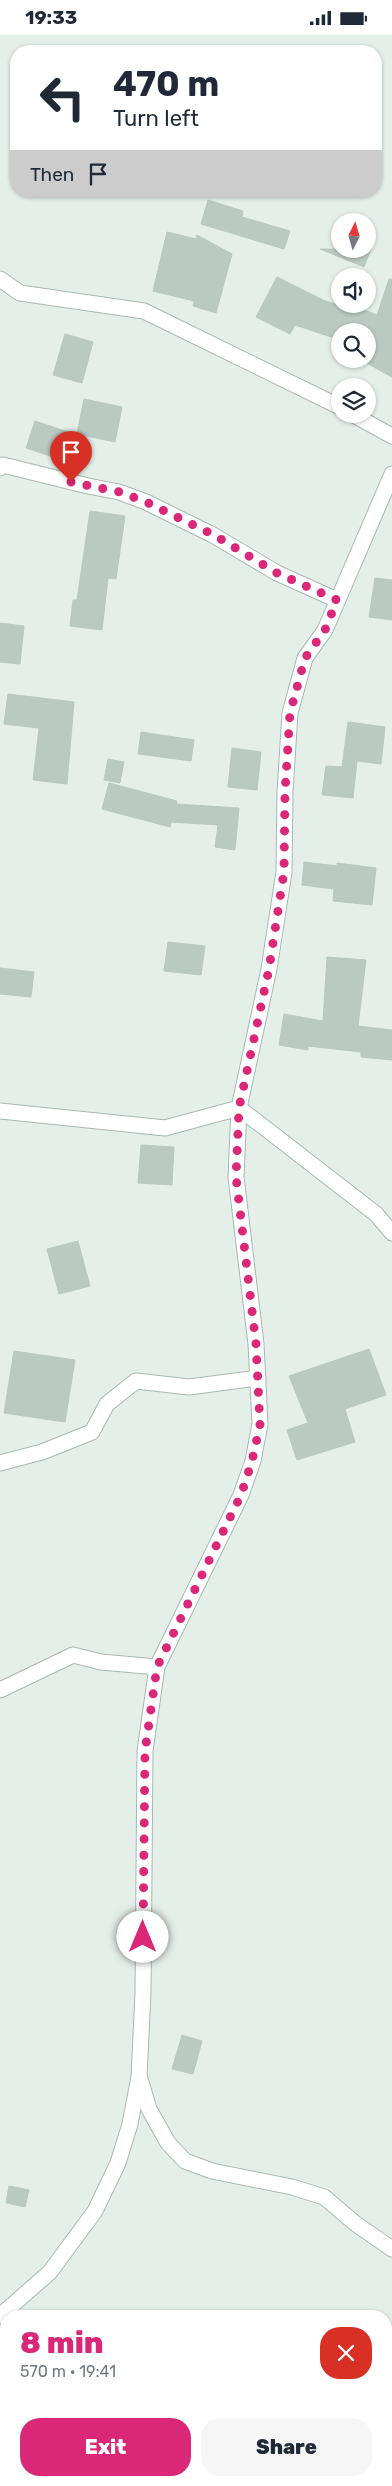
<!DOCTYPE html>
<html lang="en">
<head>
<meta charset="utf-8">
<style>
  :root { --surface:#fff; --page:#f6f6f7; --text:#1f2937; --muted:#747a83; --accent:#db2777 }
  body { margin:0; font-family:Rubik,sans-serif; background:var(--page); color:var(--text); height:100vh; display:flex; flex-direction:column; font-size:19px; white-space:nowrap }
  * { box-sizing:border-box; margin:0 }
  p { font-size:16px; color:var(--muted) }
  .icon { flex:none; width:28px; height:28px; fill:none; stroke:currentColor; stroke-width:2; stroke-linecap:round; stroke-linejoin:round }
  .map { position:relative; flex:1; overflow:hidden }
  .drawer { position:absolute; left:0px; top:2275px; width:392px; height:176px; display:flex; flex-direction:column; background:var(--surface); border-radius:20px 20px 0 0; box-shadow:0 1px 4px #0004 }
  .drawer>* { flex:none }
  .top-card { position:absolute; left:10px; top:10px; width:372px; height:152px; border-radius:20px; box-shadow:0 1px 4px #0004; background:#fff; color:var(--text); overflow:hidden }
  .needle { width:32px; rotate:5deg }
  .fabs { position:absolute; left:331px; top:178px; display:grid; gap:10px }
  .fabs a { display:grid; place-items:center; width:45px; height:45px; border-radius:50%; background:var(--surface); box-shadow:0 1px 4px #0004; font-size:25px }
  .pin { position:absolute; display:grid; place-items:center; width:42px; height:42px; color:#fff; margin:-51px -21px; border-radius:50% 50% 50% 0; rotate:-45deg; box-shadow:0 0 5px #0007 }
  .pin .icon { rotate:45deg }
  .me { position:absolute; width:55px; margin:-28px; rotate:0deg; stroke-linejoin:round; filter:drop-shadow(0 0 4px #0008) }
  .turn { display:flex; align-items:center; gap:18px; height:105px; padding:0 20px; font-size:22px }
  .turn .icon { width:65px; height:65px; stroke-width:2.5 }
  .turn b { display:block; font-size:35px; line-height:42px }
  .then { display:flex; align-items:center; height:48px; padding:0 20px; background:#0003; gap:10px; font-size:19px }
  .round { display:grid; place-items:center; flex:none; width:52px; height:52px; border-radius:20px; background:var(--page) }
  .headline { display:flex; align-items:center; justify-content:space-between; height:85px; padding:0 20px }
  h1 { font-size:30px; font-weight:800; line-height:38px; color:var(--accent) }
  .button { display:flex; gap:10px; margin-top:auto; padding:10px 20px }
  .button a { flex:1; height:58px; border-radius:20px; background:var(--accent); color:#fff; font-size:20px; font-weight:800; line-height:58px; text-align:center }
  .button a+a { background:var(--page); color:var(--text) }
  .status { display:flex; justify-content:space-between; align-items:center; height:35px; padding:0 25px; background:var(--surface); direction:ltr }
  .status svg { height:14px; fill:currentColor }
  .map>svg:first-child { display:block }
  .building { fill:#bacac3; stroke:#b7c9c1 }
  .lines { fill:none; stroke-linecap:round; stroke-linejoin:round }
  .minor-casing { stroke:#a7b8b2; stroke-width:17 }
  .minor { stroke:#fff; stroke-width:15 }
  .route { stroke:#db2777; stroke-width:9; stroke-dasharray:0 16.2 }
</style>
</head>
<body>
<div class="status"><b>19:33</b><svg viewBox="0 0 49 12"><path d="M0 12V9h3v3zM5 12V6h3v6zM10 12V3h3v9zM15 12V0h3v12zM26 1h20v11H26zM47 4h2v5h-2z"/></svg></div>
<div class="map">
<svg width="392" height="2451" viewBox="0 0 392 2451">
  <rect width="100%" height="100%" fill="#e5efea"/>
  <!-- building -->
  <g class="building">
    <polygon points="208,165 243,176 242,182 290,196 284,214 201,189"/>
    <polygon points="167,197 196,204 197,200 232,219 216,278 193,271 194,266 153,256"/>
    <polygon points="320,214 371,214 364,232"/>
    <polygon points="277,242 323,265 349,274 351,270 377,280 389,244 392,244 392,342 361,325 368,324 368,296 340,296 340,305 295,290 290,299 256,282"/>
    <polygon points="65,299 93,307 82,348 53,340"/>
    <polygon points="84,364 122,372 115,407 77,399"/>
    <polygon points="35,386 68,397 59,424 26,413"/>
    <polygon points="90,476 125,481 116,544 108,543 102,595 70,591 73,565 77,565"/>
    <polygon points="375,543 392,545 392,585 369,582"/>
    <polygon points="0,588 24,591 20,629 0,627"/>
    <polygon points="8,659 74,667 67,749 33,745 39,693 4,689"/>
    <polygon points="348,687 385,692 381,729 357,726 353,763 322,760 326,731 342,732"/>
    <polygon points="141,697 194,705 191,726 138,719"/>
    <polygon points="232,713 261,717 257,755 228,752"/>
    <polygon points="108,724 124,727 120,748 104,745"/>
    <polygon points="109,748 177,766 176,769 239,773 235,815 215,812 218,790 171,787 170,792 102,774"/>
    <polygon points="304,827 337,831 337,828 376,833 372,870 333,866 334,854 302,850"/>
    <polygon points="168,907 205,911 201,940 164,936"/>
    <polygon points="327,922 366,925 358,991 392,995 392,1025 361,1022 361,1017 308,1011 308,1015 279,1010 284,979 323,986"/>
    <polygon points="0,933 34,937 31,962 0,959"/>
    <polygon points="141,1110 174,1112 172,1150 138,1148"/>
    <polygon points="78,1206 90,1251 59,1259 47,1214"/>
    <polygon points="369,1314 386,1360 345,1374 355,1407 297,1425 287,1395 308,1388 289,1341"/>
    <polygon points="14,1316 75,1325 65,1387 4,1378"/>
    <polygon points="182,2000 202,2006 193,2039 172,2034"/>
    <polygon points="9,2151 29,2155 25,2172 6,2168"/>
  </g>
  <g class="lines">
    <defs>
      <g id="minor">
        <polyline points="0,244 20,258 144,276 340,372"/>
        <polyline points="352,379 392,401"/>
        <polyline points="0,433 3,430 88,451 119,457 146,467 213,500 277,538 337,565"/>
        <polyline points="0,1076 165,1093 239,1073 376,1179 392,1198"/>
        <polyline points="0,1428 42,1417 92,1397 107,1369 136,1346 189,1352 258,1343"/>
        <polyline points="0,1655 73,1620 101,1627 157,1632"/>
        <polyline points="140,2044 149,2074 168,2108 185,2126 212,2136 292,2152 324,2162 356,2189 392,2214"/>
        <polyline points="0,2281 50,2237 95,2176 118,2128 130,2089 139,2042 143,1958 145,1716 157,1632 241,1460 253,1426 260,1389 256,1309 236,1142 239,1073 269,934 284,837 285,757 290,678 305,623 325,595 392,439"/>
      </g>
    </defs>
    <!-- minor casing -->
    <use href="#minor" class="minor-casing"/>
    <!-- minor -->
    <use href="#minor" class="minor"/>
  </g>
  <g class="lines">
    <!-- route -->
    <polyline class="route" points="71,447 120,457 146,467 214,500 277,538 337,565 325,595 305,623 290,678 285,757 284,837 269,934 239,1073 236,1142 256,1309 260,1390 252,1426 241,1460 157,1632 145,1716 143,1902"/>
  </g>
</svg>
<div class="fabs">
<a><svg class="needle" viewBox="-14 -14 28 28"><path d="M0-13l5 13h-10z" fill="#e53935"/><path d="M0 13l5-13h-10z" fill="#747a83"/></svg></a>
<a><svg class="icon" aria-label="sound" viewBox="0 0 24 24"><path d="M4 9h4l5-4v14l-5-4H4zM17 9q2 3 0 6"/></svg></a>
<a><svg class="icon" aria-label="search" viewBox="0 0 24 24"><circle cx="10" cy="10" r="6"/><path d="M15 15l6 6"/></svg></a>
<a><svg class="icon" aria-label="layers" viewBox="0 0 24 24"><path d="M12 4l9 5-9 5-9-5zM3 14l9 5 9-5"/></svg></a>
</div>
<div class="pin" style="left:71px;top:447px;background:#d93025"><svg class="icon" aria-label="arrive" viewBox="0 0 24 24"><path d="M6 21V4h12l-3 4 3 4H6"/></svg></div>
<svg class="me" style="left:143px;top:1902px" viewBox="-20 -20 40 40"><circle r="19" fill="#fff"/><path d="M0-13L10 11 0 6-10 11z" fill="#db2777"/></svg>
<div class="top-card">
<div class="turn"><svg class="icon" aria-label="left" viewBox="0 0 24 24"><path d="M17 20v-9H6M10 6l-5 5 5 5"/></svg><div><b>470 m</b>Turn left</div></div>
<div class="then">Then<svg class="icon" aria-label="arrive" viewBox="0 0 24 24"><path d="M6 21V4h12l-3 4 3 4H6"/></svg></div>
</div>
<section class="drawer">
<div class="headline"><div><h1>8 min</h1><p>570 m · 19:41</p></div><a class="round" style="background:#d93025;color:#fff"><svg class="icon" aria-label="close" viewBox="0 0 24 24"><path d="M6 6l12 12M18 6L6 18"/></svg></a></div>
<div class="button"><a>Exit</a><a>Share</a></div>
</section>
</div>
</body>
</html>
